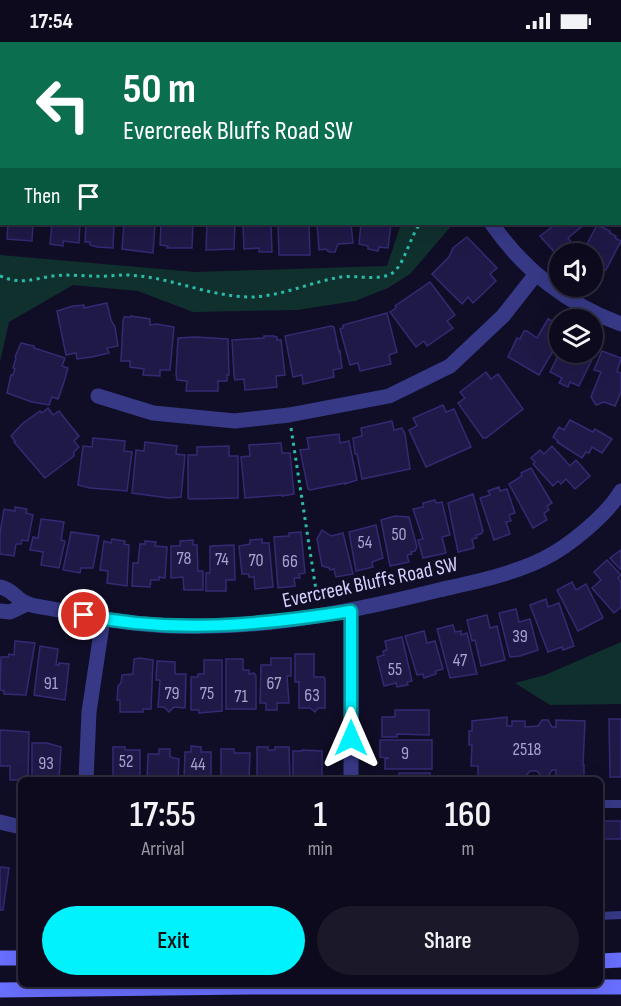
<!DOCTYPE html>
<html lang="en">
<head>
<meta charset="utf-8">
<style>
  :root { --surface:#0c0a1c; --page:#1a1829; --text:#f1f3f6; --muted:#9a9aa3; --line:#2c2b3b; --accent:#00f3fd }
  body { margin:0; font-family:"Sofia Sans Condensed",sans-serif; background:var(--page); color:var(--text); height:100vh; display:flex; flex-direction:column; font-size:22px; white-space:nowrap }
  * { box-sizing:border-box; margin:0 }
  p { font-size:20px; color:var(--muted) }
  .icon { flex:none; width:33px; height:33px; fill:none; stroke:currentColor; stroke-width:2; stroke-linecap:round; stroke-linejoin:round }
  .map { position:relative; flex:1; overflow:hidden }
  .drawer { position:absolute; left:18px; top:735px; width:585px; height:210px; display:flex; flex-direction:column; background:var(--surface); border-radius:9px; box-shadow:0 6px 24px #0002,0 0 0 2px var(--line) }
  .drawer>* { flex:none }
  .banner { position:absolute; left:0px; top:0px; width:621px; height:183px; box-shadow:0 6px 24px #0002,0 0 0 2px var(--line); background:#0b6e4f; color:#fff; overflow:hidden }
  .fabs { position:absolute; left:549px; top:201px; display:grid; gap:12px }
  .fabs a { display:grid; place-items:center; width:54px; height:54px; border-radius:50%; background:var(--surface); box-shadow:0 6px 24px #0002,0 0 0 2px var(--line); font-size:30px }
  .pin { position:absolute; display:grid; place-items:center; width:51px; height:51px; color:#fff; margin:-26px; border:3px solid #fff; border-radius:50%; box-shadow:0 2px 6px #0007 }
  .me { position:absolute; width:66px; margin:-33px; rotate:0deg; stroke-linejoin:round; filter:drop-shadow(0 0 4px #0008) }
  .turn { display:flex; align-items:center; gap:21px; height:126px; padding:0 24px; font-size:27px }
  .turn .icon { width:78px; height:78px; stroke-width:2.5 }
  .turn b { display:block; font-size:42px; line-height:51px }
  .then { display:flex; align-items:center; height:57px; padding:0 24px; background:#0003; gap:12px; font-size:22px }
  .eta { display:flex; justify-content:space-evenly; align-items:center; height:102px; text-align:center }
  .eta b { font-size:36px; font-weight:600; line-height:42px }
  .button { display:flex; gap:12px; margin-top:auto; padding:12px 24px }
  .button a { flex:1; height:69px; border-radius:36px; background:var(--accent); color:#111; font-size:24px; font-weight:600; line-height:69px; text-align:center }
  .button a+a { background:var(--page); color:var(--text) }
  .status { display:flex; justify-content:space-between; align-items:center; height:42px; padding:0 30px; background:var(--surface); direction:ltr }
  .status svg { height:16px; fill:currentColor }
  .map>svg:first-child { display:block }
  .green { fill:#10302d }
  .building { fill:#1f1947; stroke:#342a74; stroke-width:1.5 }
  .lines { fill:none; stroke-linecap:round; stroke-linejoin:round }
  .path { stroke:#29bcaa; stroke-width:3; stroke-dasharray:3 4.5; stroke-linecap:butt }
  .lane { stroke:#373987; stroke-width:8 }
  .street { stroke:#373987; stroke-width:15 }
  .secondary { stroke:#696fff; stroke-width:15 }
  .route-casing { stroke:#009ea4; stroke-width:15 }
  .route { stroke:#00f3fd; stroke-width:10 }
  .labels { text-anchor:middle; stroke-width:4.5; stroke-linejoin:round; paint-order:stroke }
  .number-label { font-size:18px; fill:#a8a4d1 }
  .street-label { font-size:21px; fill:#d5d2ff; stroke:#100e26 }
</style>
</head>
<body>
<div class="status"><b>17:54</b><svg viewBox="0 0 49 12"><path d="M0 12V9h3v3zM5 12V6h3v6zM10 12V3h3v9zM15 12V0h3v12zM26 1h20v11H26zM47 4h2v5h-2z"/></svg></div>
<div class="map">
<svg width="621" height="964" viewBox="0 0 621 964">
  <rect width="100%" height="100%" fill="#100e26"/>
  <!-- green -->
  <g class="green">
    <polygon points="15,0 621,0 621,166 620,2"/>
    <polygon points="401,182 453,182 410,232 388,246 355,259 297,268 193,270 138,249 73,243 9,280 0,320 0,213 195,230 387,224"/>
    <polygon points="621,600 621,662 550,663 515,641 545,633"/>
  </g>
  <!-- building -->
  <g class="building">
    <polygon points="8,182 33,182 32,199 7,197"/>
    <polygon points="52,182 80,182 79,201 63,199 63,204 50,202"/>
    <polygon points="86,182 114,182 113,206 97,205 90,203 90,200 85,200"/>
    <polygon points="124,182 155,182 153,211 122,207"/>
    <polygon points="161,182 193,182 192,206 167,206 168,204 160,203"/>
    <polygon points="207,182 235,182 234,207 206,208"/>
    <polygon points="243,182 271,182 272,210 259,210 259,206 244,207"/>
    <polygon points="278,182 309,182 310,213 279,213"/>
    <polygon points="317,182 351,182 353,201 338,202 335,210 329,210 326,207 319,208"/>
    <polygon points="361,182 391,182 388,206 379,205 378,209 368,207 368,204 359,202"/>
    <polygon points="550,182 585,182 568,196 572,202 558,214 540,194 553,184"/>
    <polygon points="597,183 610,189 610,191 616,194 615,196 621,199 606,228 599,227 598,229 592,228 592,212 572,212 579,200 586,204"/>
    <polygon points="467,195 497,226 490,232 496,239 473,261 468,255 462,262 432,232 449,215 453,206"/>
    <polygon points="430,240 455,273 447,279 453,286 427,304 424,299 416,305 390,270 396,266 395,264"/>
    <polygon points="107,261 111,278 115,285 118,304 107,306 109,311 92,315 77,317 76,311 66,313 57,269 73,264 84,263 84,266"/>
    <polygon points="387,271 397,310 389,313 391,322 360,329 358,321 350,323 340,287 343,286 343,283"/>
    <polygon points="131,274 150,277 150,283 157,282 174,285 170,328 160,328 160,334 143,333 144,327 130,325 130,319 121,319 123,279 124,275 131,275"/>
    <polygon points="548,277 560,283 560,297 539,333 508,315 517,296 520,297 524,289 527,289 537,296"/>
    <polygon points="331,284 334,285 339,310 340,309 342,326 333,328 334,335 303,342 302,333 293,335 285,294"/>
    <polygon points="264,294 274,294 277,295 277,298 281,298 285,333 276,334 277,345 245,348 244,337 235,338 234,333 232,298 264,296"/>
    <polygon points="195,295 228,297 229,333 227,333 227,339 218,339 218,349 186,349 187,339 177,338 176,332 178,296"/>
    <polygon points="21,301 34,304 34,306 65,316 62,324 68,326 64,340 58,357 52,355 49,363 32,360 7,351 11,333 13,333 15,327 13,326 16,316 15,315"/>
    <polygon points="592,305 597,307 579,344 570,340 568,345 559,341 562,336 550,330 560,310 568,312 569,310 592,310"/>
    <polygon points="602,309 621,316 617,330 621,331 621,350 615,364 604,360 596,363 591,355 601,330 594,328"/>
    <polygon points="486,330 491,337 498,332 523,367 486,396 483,396 458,361 465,356 460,350"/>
    <polygon points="443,363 446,370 454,367 471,405 426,425 409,388 417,384 413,376"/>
    <polygon points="48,366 53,373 59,369 70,383 79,394 74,399 79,405 74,410 74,414 45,436 14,400 15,399 11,394 22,382 40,369 42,371"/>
    <polygon points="570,378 593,390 595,387 612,397 602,411 592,405 589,411 586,410 582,416 557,400 558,399 553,395 559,385 564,388"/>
    <polygon points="392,379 394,388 402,386 405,392 410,427 362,437 357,412 355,412 353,396 362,394 361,386"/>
    <polygon points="339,392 340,401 349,399 357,438 345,442 345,441 310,448 308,447 300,408 309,407 307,396"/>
    <polygon points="93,396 125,399 124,409 132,410 127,449 90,446 78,443 83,404 92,405"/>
    <polygon points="145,400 177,404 176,412 185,413 181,455 169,456 132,451 136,408 144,409"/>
    <polygon points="281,401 282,411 290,411 294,452 282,454 282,453 245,456 241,415 250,414 249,403"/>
    <polygon points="229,404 229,414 238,414 238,456 190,457 188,456 188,413 197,413 197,405"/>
    <polygon points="552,404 570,424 576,418 590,434 575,447 566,437 561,442 558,439 553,444 533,422 535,420 531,416 540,408 544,412"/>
    <polygon points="531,426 552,461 547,464 549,468 544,471 547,478 533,486 509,442 522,434 521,431"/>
    <polygon points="499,445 500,449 507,447 515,471 509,473 511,479 506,480 510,492 494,498 480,456 490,453 488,449"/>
    <polygon points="473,452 483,489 481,492 476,493 477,496 472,497 474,506 458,510 448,461"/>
    <polygon points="435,458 436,461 442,460 450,493 442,495 446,511 423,516 418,498 423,497 413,467 423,465 423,461"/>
    <polygon points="15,465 27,467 26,471 33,473 28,499 22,498 21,502 16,502 14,514 0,512 0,491 4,467 15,469"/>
    <polygon points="395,474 409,475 417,505 415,509 411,510 412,512 407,513 409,520 390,524 381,478"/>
    <polygon points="41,477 64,480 61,498 65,499 59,526 41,523 43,510 30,508 33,495 38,496"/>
    <polygon points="376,483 383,516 372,520 373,525 356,529 349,490"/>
    <polygon points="322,488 331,494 343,491 353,532 336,535 334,527 330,528 329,526 322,524 317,497"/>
    <polygon points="71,490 99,494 93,526 81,526 80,531 63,528"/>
    <polygon points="301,490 305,531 299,532 300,536 294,536 295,544 278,546 274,495 289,494 289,491"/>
    <polygon points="112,497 125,499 124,502 129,503 127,544 107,541 108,529 100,528 104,499 111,501"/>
    <polygon points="262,497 262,501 269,501 273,545 255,547 254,535 249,535 249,532 242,532 239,504 250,502 250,498"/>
    <polygon points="193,498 193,503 197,503 198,529 203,529 203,548 184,548 183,535 171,536 171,504 180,504 180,499"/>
    <polygon points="145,499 156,500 155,504 167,505 165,536 159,535 159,538 151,538 150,545 132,544 133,521 138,521 140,502 145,502"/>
    <polygon points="234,503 235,538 226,538 226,549 206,549 206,531 210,531 210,504"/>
    <polygon points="621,508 621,528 610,516"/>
    <polygon points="607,518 621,533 618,536 621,540 621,565 614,571 592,546 601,538 594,530"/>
    <polygon points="572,540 576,548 586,542 603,576 578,589 557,548"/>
    <polygon points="546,557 548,565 559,561 574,604 563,608 562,605 548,610 530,563"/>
    <polygon points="516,567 519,580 530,577 538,608 520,614 510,615 499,571"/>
    <polygon points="487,573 490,586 497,584 505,618 481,624 475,598 472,599 467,578"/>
    <polygon points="453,583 455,590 461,589 461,593 467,591 477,632 450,636 437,587"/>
    <polygon points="424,589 427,601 435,599 443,627 436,629 436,632 424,636 423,632 417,633 405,594"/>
    <polygon points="402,595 412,639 407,640 408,643 397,645 396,641 384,644 377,615 384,613 383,609 387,608 385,599"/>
    <polygon points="15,599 35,601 26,653 4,652 4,649 0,648 1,615 8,615 9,612 14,613"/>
    <polygon points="40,604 58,607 56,623 59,623 59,621 69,622 65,658 34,653"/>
    <polygon points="295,612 314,612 314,635 324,635 325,637 325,666 318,666 315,670 310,666 299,666 299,640 295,640"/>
    <polygon points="139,616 153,618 151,667 143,667 143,670 120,670 120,658 117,658 118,644 121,641 122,633 133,632 134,617"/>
    <polygon points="271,616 291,616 291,634 287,634 289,661 277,661 277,668 266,668 266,661 260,661 261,623 271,623"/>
    <polygon points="226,617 243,617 243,628 249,628 249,632 254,631 256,634 256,667 226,667"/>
    <polygon points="204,618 222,618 222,669 199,671 199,668 191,668 191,635 198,635 198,632 204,632"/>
    <polygon points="157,619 175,620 175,632 186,632 185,666 174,665 169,670 164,665 158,665 160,638 156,638"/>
    <polygon points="395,668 429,668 429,693 397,692 397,695 382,695 382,675 395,675"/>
    <polygon points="507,675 507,684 512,684 512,679 525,679 525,685 538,684 542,678 548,678 552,685 556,685 556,678 585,679 583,723 584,723 584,734 556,734 556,728 552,728 548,734 542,735 537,729 530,729 522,738 478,738 478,724 471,724 472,703 469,703 469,689 472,689 472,679"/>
    <polygon points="609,677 621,677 621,735 610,735"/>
    <polygon points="0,688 29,690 28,738 10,738 10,724 0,724"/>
    <polygon points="380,698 432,698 432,727 385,727 385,717 389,716 380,715"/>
    <polygon points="32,701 47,701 61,705 59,738 32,738"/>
    <polygon points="191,704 201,705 201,710 211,710 211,734 216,735 216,738 184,738 185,710 191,710"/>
    <polygon points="113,705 125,705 125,708 140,708 140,738 113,738"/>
    <polygon points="257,705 268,705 268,708 275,708 275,705 289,705 290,738 257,738"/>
    <polygon points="159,707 170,707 170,715 179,717 178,738 147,738 148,712 159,712"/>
    <polygon points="221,707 234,707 234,711 250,711 249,738 221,738"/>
    <polygon points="302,708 322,709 322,738 293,738 293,709 302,709"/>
    <rect x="399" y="731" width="31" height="7"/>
    <rect x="600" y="779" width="21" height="18"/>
    <polygon points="0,825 9,826 3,868 0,868"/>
    <rect x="17" y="828" width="4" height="33"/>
  </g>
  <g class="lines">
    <!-- path -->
    <g class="path">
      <polyline points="528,0 534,2"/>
      <polyline points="620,125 621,125"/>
      <path d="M0,234C22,243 32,237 53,234C67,232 81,234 94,234C105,235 116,233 126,233C169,234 208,255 252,255C282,254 311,240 341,235C357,233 375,239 391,232C404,225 410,194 420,182"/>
      <polyline points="291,386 318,561"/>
    </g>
    <!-- lane -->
    <g class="lane">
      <polyline points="600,762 621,762"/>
      <polyline points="600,874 621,873"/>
    </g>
    <!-- street -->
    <g class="street">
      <polyline points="0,113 2,113"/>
      <path d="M492,182C523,227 568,263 621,282"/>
      <polyline points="98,354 153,371 235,379 289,373 389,354 450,324 503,274 536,232"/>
      <path d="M0,545C12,547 16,557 26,561C34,565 45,565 53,567C80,573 106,578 133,581C237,593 339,573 439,548C474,540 510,533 543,517C568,505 607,473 621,449"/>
      <polyline points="0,569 10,570 27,562"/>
      <polyline points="351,569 351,738"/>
      <polyline points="86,738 89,670 103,577"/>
      <polyline points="0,780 21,785"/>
    </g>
    <!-- secondary -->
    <g class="secondary">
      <polyline points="0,916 21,916"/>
      <polyline points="600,919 621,918"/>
      <polyline points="0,948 250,945 621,945"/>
    </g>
  </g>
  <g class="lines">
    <defs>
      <path id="route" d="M84,573C172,592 262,583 351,569V696"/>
    </defs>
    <!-- route casing -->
    <use href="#route" class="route-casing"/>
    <!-- route -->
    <use href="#route" class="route"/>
  </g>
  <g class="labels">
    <!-- number labels -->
    <g class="number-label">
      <text x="399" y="498">50</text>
      <text x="365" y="506">54</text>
      <text x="184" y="522">78</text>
      <text x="222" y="523">74</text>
      <text x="256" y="524">70</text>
      <text x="290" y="525">66</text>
      <text x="520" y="600">39</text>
      <text x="460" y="624">47</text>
      <text x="395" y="633">55</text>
      <text x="51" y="647">91</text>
      <text x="274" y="647">67</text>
      <text x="172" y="657">79</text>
      <text x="207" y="657">75</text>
      <text x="312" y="659">63</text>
      <text x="241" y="660">71</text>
      <text x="527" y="713">2518</text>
      <text x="405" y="717">9</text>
      <text x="126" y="725">52</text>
      <text x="46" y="727">93</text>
      <text x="198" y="728">44</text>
    </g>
    <!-- street labels -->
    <g class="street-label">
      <text transform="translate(370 540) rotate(-12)" y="7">Evercreek Bluffs Road SW</text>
    </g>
  </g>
</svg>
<div class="fabs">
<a><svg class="icon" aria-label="sound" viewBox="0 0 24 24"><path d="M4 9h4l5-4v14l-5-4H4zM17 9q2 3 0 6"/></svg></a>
<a><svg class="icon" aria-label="layers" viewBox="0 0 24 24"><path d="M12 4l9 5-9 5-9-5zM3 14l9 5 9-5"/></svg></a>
</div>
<div class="pin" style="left:84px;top:573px;background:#d93025"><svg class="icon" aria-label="arrive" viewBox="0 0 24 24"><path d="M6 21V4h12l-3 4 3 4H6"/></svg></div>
<svg class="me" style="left:351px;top:696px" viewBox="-20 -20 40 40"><path d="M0-17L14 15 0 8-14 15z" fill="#00f3fd" stroke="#fff" stroke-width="4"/></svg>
<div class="banner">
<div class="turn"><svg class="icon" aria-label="left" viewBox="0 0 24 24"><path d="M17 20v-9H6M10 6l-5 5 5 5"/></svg><div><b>50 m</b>Evercreek Bluffs Road SW</div></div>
<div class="then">Then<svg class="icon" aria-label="arrive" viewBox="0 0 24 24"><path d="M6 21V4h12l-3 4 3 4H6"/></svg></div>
</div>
<section class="drawer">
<div class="eta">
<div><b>17:55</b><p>Arrival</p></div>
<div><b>1</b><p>min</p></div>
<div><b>160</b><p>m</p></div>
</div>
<div class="button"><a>Exit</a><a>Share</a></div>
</section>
</div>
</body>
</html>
